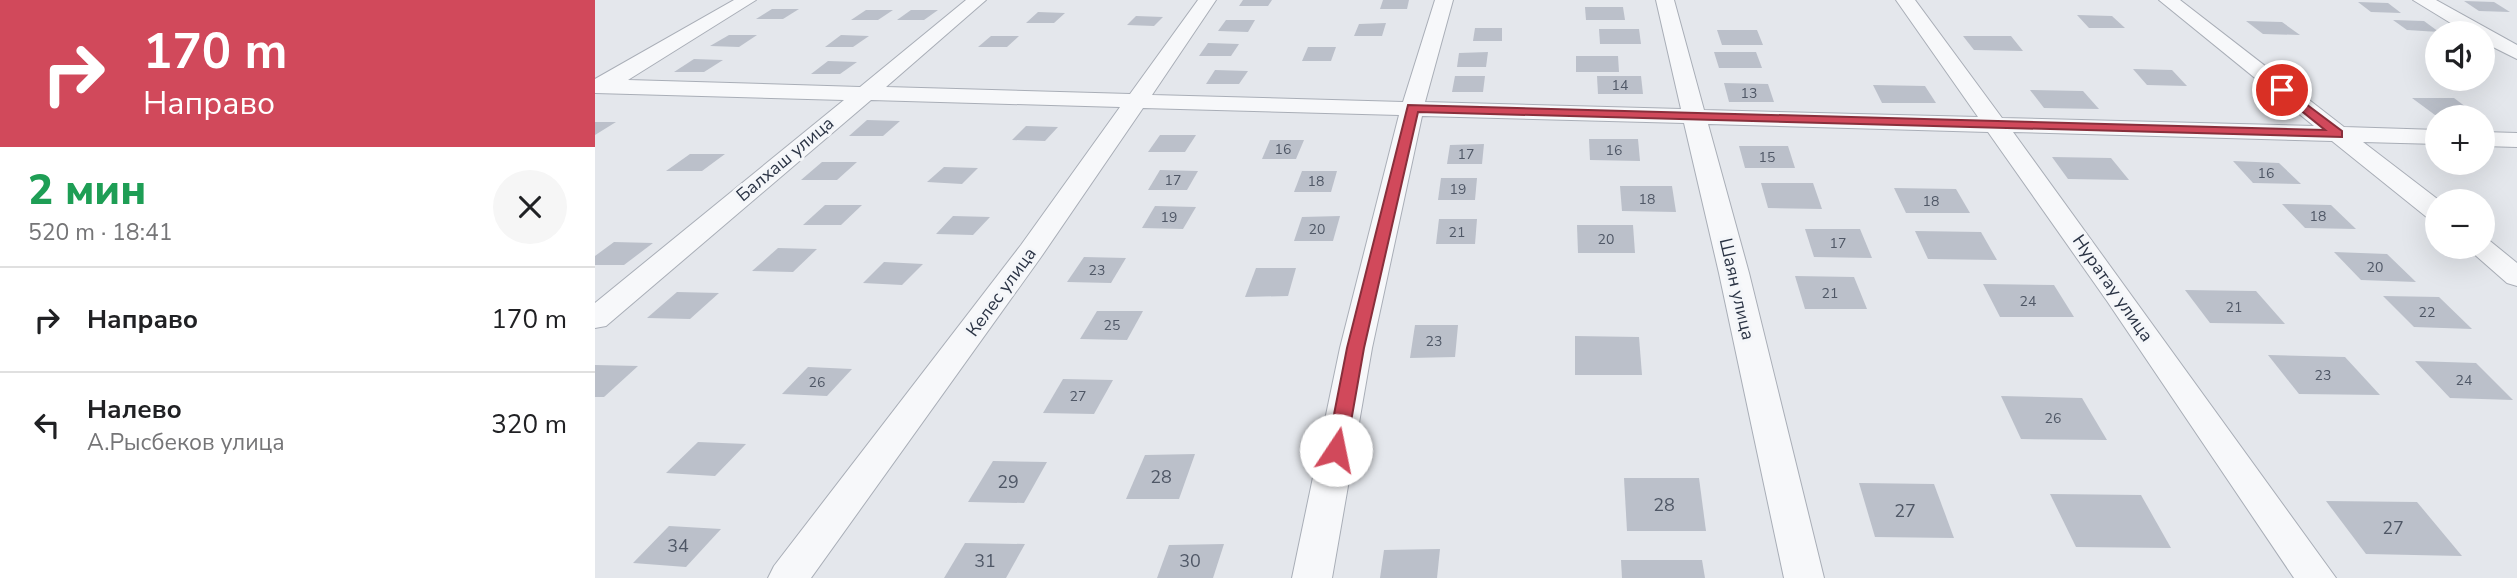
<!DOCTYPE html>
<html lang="ru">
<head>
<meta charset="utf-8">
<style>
  :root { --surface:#fff; --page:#f6f6f6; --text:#202124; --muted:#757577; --line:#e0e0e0 }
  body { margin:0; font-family:"Nunito Sans",sans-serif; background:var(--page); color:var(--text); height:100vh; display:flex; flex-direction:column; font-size:26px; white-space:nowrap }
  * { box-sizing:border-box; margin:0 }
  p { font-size:23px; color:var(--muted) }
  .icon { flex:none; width:38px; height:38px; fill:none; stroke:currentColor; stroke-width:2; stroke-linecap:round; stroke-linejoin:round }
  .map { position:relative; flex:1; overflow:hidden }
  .panel { display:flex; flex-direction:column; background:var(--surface); width:595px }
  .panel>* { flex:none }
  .guide { background:#d1495b; color:#fff; overflow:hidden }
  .buttons { position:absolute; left:1830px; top:21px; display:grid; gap:14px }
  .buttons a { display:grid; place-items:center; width:70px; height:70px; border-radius:50%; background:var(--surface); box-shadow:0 7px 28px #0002; font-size:35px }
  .pin { position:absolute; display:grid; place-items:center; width:60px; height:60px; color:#fff; margin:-30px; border:4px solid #fff; border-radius:50%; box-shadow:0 2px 7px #0007 }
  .me { position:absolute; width:77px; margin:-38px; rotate:11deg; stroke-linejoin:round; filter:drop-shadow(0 0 5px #0008) }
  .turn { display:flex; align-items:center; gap:24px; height:147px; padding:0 28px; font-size:32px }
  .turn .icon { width:91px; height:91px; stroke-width:2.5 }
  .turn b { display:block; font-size:49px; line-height:60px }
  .round { display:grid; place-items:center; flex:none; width:74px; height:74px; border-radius:37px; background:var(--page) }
  .summary { display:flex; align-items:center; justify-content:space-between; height:119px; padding:0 28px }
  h1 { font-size:42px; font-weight:800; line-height:52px; color:#1e9e55 }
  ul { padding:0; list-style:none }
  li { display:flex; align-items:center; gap:21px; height:105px; padding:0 28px; border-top:2px solid var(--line) }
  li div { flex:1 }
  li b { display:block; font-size:26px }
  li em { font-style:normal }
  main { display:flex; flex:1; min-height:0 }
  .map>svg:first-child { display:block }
  .building { fill:#bbc0ca }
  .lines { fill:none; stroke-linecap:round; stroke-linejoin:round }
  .minor-casing { stroke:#a9aeb7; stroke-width:2 }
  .minor { fill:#f7f8fa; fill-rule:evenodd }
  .route { fill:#d1495b; stroke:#882f3b; stroke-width:2 }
  .labels { text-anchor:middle; stroke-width:6; stroke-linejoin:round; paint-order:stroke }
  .number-label { font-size:14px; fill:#4f5766 }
  .street-label { font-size:18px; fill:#2b3445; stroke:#f4f6f9 }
  .near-number-label { font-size:18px; fill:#4f5766 }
</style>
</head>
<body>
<main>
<section class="panel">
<div class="guide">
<div class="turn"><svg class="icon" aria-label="right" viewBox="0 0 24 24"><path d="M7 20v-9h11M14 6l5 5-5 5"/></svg><div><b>170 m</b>Направо</div></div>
</div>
<div class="summary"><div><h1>2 мин</h1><p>520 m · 18:41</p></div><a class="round"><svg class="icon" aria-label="close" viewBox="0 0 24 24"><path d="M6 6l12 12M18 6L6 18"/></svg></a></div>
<ul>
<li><svg class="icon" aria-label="right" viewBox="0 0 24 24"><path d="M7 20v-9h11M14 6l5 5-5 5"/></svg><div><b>Направо</b></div><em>170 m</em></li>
<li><svg class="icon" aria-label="left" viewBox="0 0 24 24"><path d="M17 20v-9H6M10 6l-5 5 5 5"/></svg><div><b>Налево</b><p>А.Рысбеков улица</p></div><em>320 m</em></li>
</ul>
</section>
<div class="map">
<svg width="1922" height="578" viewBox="0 0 1922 578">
  <rect width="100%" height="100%" fill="#e4e7ec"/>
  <!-- building -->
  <g class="building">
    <polygon points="648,0 677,0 673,6 644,6"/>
    <polygon points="788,0 814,0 812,9 785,9"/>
    <polygon points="1869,1 1899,2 1915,12 1884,11"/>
    <polygon points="1763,2 1793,3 1806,13 1776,12"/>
    <polygon points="990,7 1028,7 1030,20 991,20"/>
    <polygon points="177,9 204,9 188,19 161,19"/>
    <polygon points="271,10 298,10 283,20 256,20"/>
    <polygon points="316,10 343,10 329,20 302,20"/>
    <polygon points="443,12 470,13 459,23 431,23"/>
    <polygon points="1482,15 1517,16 1530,28 1494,28"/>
    <polygon points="541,16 568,17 559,26 532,25"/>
    <polygon points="631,20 660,20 653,32 623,31"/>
    <polygon points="1798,20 1829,21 1844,32 1812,30"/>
    <polygon points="1651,21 1687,22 1705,35 1668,34"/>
    <polygon points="791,23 787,36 759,36 764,24"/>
    <polygon points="880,28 907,28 907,41 878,41"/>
    <polygon points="1004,29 1044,29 1046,44 1005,44"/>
    <polygon points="1122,30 1162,30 1168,45 1127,45"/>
    <polygon points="134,35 162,35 144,47 115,46"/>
    <polygon points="246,35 274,36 258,47 230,47"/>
    <polygon points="396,36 424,36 412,47 383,47"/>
    <polygon points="1368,36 1416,36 1428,51 1379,50"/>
    <polygon points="613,43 644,44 636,56 604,56"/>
    <polygon points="713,47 741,47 736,61 707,61"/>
    <polygon points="893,52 891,67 862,67 864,53"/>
    <polygon points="1119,52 1161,52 1167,68 1124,68"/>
    <polygon points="981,56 1023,56 1024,72 981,72"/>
    <polygon points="99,59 128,60 109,72 79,72"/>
    <polygon points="233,61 262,62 245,74 216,74"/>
    <polygon points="1538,69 1577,70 1592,86 1552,85"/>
    <polygon points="620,70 653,71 644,84 611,84"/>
    <polygon points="860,76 890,76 888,92 857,92"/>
    <polygon points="1002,76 1046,76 1048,94 1003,94"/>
    <polygon points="1129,83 1173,84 1179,102 1134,102"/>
    <polygon points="1278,85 1330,86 1341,103 1287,103"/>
    <polygon points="1435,90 1488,91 1504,109 1449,108"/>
    <polygon points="1817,98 1859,98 1883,116 1840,115"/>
    <polygon points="272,120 305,121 288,136 254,136"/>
    <polygon points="0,122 21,122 0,135"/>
    <polygon points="431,126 463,127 450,141 417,140"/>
    <polygon points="565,135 601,135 590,152 553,152"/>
    <polygon points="994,139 1043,139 1045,161 995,160"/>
    <polygon points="675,140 709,140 701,159 667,159"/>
    <polygon points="889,144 887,164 852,164 855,145"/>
    <polygon points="1144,146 1193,146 1200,168 1150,168"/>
    <polygon points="95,154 130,154 107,171 71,171"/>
    <polygon points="1457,157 1516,158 1534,180 1473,179"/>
    <polygon points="1638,161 1684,163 1706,184 1658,183"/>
    <polygon points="227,162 262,162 242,180 206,180"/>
    <polygon points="349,167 383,168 367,184 332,182"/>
    <polygon points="565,170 603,171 592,190 553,190"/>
    <polygon points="707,171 742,171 736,192 699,192"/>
    <polygon points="846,178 882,178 880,200 843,200"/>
    <polygon points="1166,183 1218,183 1227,209 1173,208"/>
    <polygon points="1025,186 1077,186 1081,212 1027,211"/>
    <polygon points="1299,188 1361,189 1375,213 1311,213"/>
    <polygon points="1687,204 1736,205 1761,229 1710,228"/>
    <polygon points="230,205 267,205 246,225 208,225"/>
    <polygon points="560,206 601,207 588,229 547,228"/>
    <polygon points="358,216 395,217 378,235 341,234"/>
    <polygon points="745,216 738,241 699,241 707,217"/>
    <polygon points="844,219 882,219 880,244 841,244"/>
    <polygon points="982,225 1038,225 1040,253 983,253"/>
    <polygon points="1210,229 1265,229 1277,258 1219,257"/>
    <polygon points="1320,231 1386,232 1402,260 1333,259"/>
    <polygon points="19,242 58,243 29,265 0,265 0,256"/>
    <polygon points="183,248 222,249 198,272 157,271"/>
    <polygon points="1739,252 1792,254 1821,282 1766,280"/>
    <polygon points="489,257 531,258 516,283 472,282"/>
    <polygon points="289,262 328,264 307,285 268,283"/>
    <polygon points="661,268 701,268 693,296 650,297"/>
    <polygon points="1200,276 1259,277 1272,309 1210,309"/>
    <polygon points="1388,284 1459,285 1479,317 1405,317"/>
    <polygon points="1590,290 1661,291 1690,324 1615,323"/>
    <polygon points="82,292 124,293 95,319 52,318"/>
    <polygon points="1788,296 1844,297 1877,329 1819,327"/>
    <polygon points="502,311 548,311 532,340 485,339"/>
    <polygon points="820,325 863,325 860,357 815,358"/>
    <polygon points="980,336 1044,337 1047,375 980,375"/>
    <polygon points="1673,355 1750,357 1785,395 1704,394"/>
    <polygon points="1820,361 1881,363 1918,400 1855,398"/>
    <polygon points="0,365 43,366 9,397 0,397"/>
    <polygon points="213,367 257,369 232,396 187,394"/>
    <polygon points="468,379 518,380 499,414 448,413"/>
    <polygon points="1406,396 1487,398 1512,440 1426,439"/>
    <polygon points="103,442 151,444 120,476 71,473"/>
    <polygon points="600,454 584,499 531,499 550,455"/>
    <polygon points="398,461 452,462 429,503 373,502"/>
    <polygon points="1029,478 1104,478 1111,531 1032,531"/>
    <polygon points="1264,483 1339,484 1359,538 1280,537"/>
    <polygon points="1455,494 1546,495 1576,548 1481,547"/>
    <polygon points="1731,501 1822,502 1867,556 1771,554"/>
    <polygon points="74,526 126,529 91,567 38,563"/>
    <polygon points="370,543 430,544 411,578 349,578"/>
    <polygon points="629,544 618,578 562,578 574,545"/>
    <polygon points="845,549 842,578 785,578 789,550"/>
    <polygon points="1026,560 1107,560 1110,578 1027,578"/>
  </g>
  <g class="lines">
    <defs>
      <g id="minor">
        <polygon points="139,0 161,0 33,80 265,87 371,0 391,0 291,87 535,94 603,0 621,0 557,95 808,102 840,0 858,0 830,102 1086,109 1061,0 1079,0 1109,110 1383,117 1301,0 1320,0 1407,118 1719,126 1564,0 1585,0 1749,127 1843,130 1843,144 1768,142 1845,201 1843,221 1834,219 1737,141 1418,132 1741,578 1699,578 1512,301 1393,132 1113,124 1154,273 1229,578 1189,578 1124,273 1089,123 827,116 777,348 737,578 697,578 745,348 804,115 548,108 446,257 216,578 173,578 179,566 426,245 525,107 276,100 11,326 0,328 0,303 249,100 0,93 0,79"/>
        <polygon points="1818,0 1841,0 1922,45 1922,59 1888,42 1888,33 1872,33"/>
        <polygon points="1888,132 1922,133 1922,147 1888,146"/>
        <polygon points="1888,239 1895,241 1922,263 1922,286 1912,283 1871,247 1888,247"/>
      </g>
    </defs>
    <!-- minor casing -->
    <use href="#minor" class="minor-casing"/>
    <!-- minor -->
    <use href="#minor" class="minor"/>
  </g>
  <!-- route -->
  <polygon class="route" points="1687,86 1747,131 1747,137 823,112 769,348 751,450 748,455 735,455 732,450 752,348 813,105 1730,130 1683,92 1681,90"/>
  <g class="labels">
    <!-- number labels -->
    <g class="number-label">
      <text x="1025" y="90">14</text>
      <text x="1154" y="98">13</text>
      <text x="688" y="154">16</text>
      <text x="1019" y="155">16</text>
      <text x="871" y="159">17</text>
      <text x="1172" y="162">15</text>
      <text x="1671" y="178">16</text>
      <text x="578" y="185">17</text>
      <text x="721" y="186">18</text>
      <text x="863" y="194">19</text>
      <text x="1052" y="204">18</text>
      <text x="1336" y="206">18</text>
      <text x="1723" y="221">18</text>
      <text x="574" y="222">19</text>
      <text x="722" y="234">20</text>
      <text x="862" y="237">21</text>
      <text x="1011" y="244">20</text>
      <text x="1243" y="248">17</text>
      <text x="1780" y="272">20</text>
      <text x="502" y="275">23</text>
      <text x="1235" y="298">21</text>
      <text x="1433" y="306">24</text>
      <text x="1639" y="312">21</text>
      <text x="1832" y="317">22</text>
      <text x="517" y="330">25</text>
      <text x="839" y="346">23</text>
      <text x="1728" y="380">23</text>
      <text x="1869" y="385">24</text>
      <text x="222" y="387">26</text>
      <text x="483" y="401">27</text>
      <text x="1458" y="423">26</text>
    </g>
    <!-- street labels -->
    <g class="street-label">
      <text transform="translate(190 159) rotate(-40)" y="6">Балхаш улица</text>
      <text transform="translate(1518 288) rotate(55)" y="6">Нуратау улица</text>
      <text transform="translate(1142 289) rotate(77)" y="6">Шаян улица</text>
      <text transform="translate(406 292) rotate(-54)" y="6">Келес улица</text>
    </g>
    <!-- near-number labels -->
    <g class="near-number-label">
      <text x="566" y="483">28</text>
      <text x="413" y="488">29</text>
      <text x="1069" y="511">28</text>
      <text x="1310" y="517">27</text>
      <text x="1798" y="534">27</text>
      <text x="83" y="552">34</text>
      <text x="390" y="567">31</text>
      <text x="595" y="567">30</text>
    </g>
  </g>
</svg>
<div class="buttons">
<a><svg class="icon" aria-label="sound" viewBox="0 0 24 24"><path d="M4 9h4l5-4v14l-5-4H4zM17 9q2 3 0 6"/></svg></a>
<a>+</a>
<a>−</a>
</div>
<div class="pin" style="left:1687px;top:90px;background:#d93025"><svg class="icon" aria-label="arrive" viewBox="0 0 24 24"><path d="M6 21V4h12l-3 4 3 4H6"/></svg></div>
<svg class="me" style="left:741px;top:450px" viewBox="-20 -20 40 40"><circle r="19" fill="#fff"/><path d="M0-13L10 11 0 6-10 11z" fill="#d1495b"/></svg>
</div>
</main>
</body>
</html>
